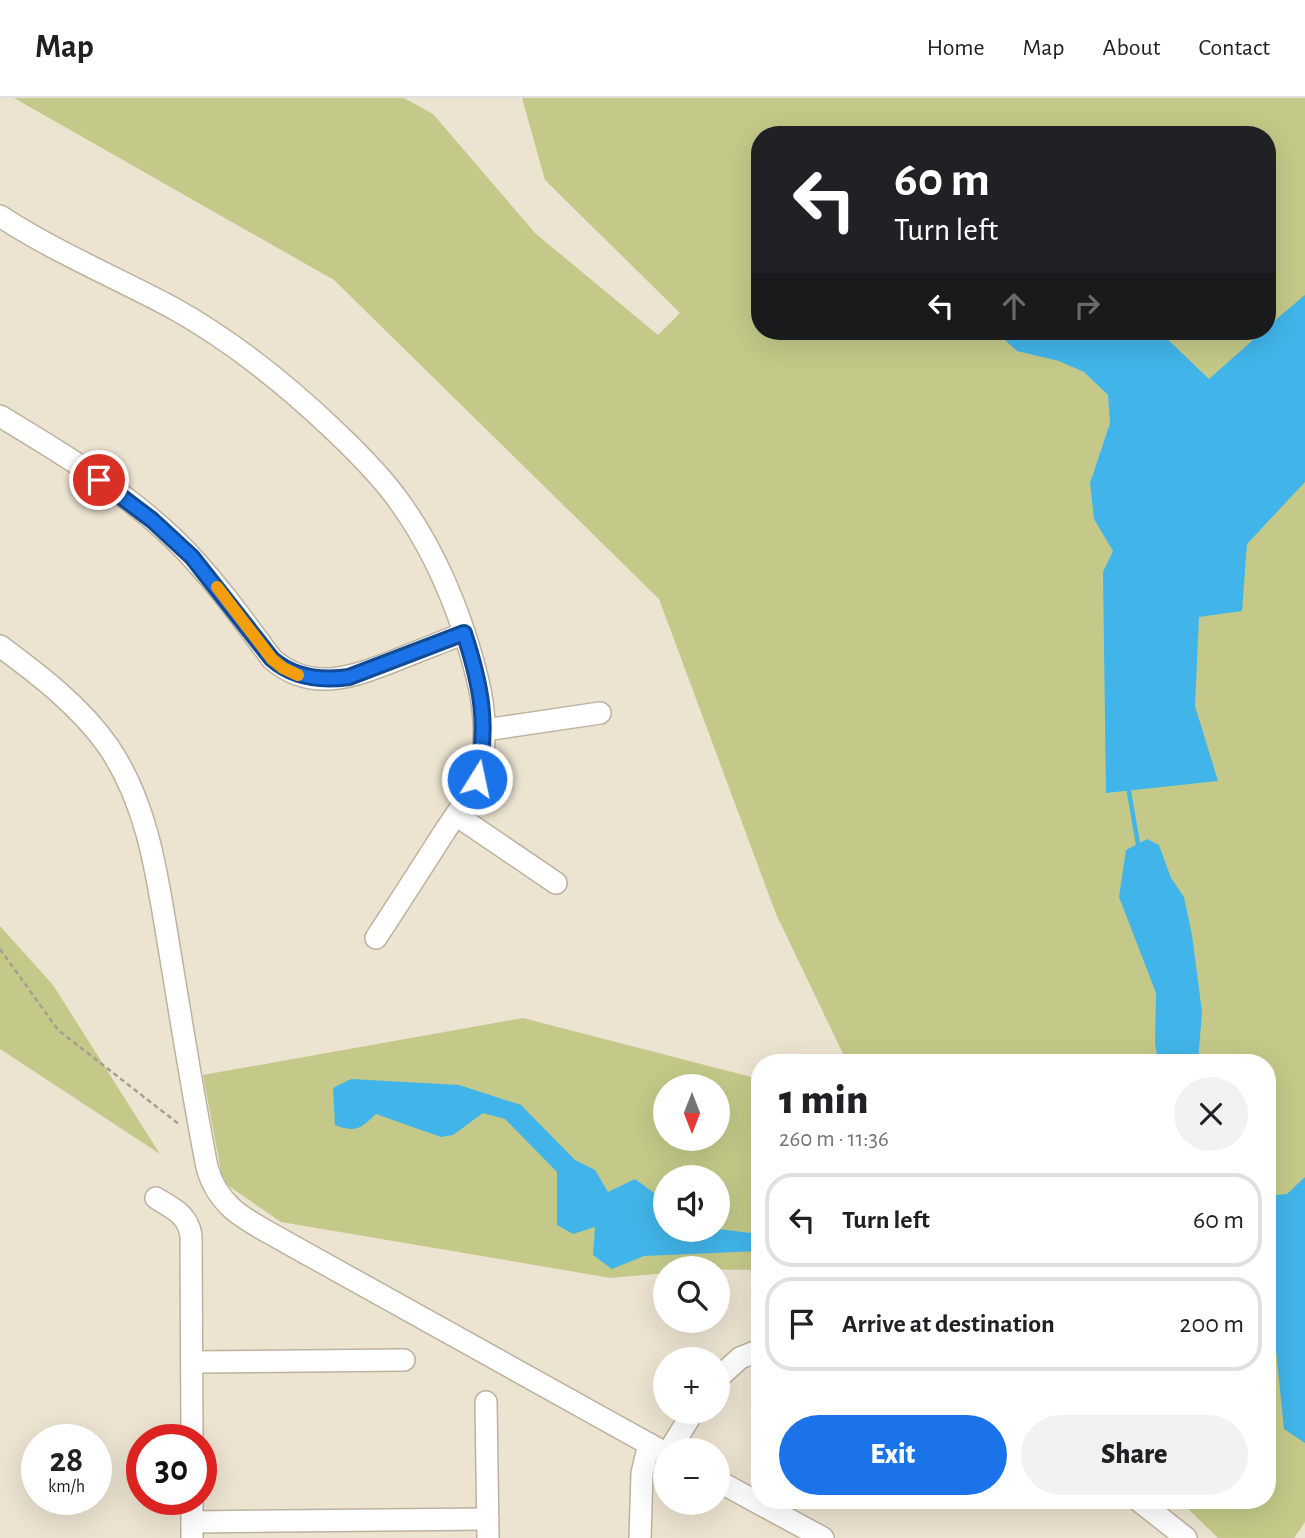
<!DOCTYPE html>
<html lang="en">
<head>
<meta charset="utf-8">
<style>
  :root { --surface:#fff; --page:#f2f2f2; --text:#202124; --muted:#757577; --line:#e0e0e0; --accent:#1a73e8 }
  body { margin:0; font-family:"Alegreya Sans",sans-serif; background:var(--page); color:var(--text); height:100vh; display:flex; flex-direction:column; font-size:26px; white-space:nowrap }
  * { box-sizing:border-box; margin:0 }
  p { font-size:23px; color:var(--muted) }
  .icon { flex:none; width:38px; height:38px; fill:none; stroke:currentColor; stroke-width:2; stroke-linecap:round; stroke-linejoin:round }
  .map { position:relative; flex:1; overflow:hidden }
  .panel { position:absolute; left:751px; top:956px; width:525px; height:455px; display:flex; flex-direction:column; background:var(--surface); border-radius:28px; box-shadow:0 7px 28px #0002 }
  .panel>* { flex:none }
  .guide { position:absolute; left:751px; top:28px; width:525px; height:214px; border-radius:28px; box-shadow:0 7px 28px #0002; background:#202124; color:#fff; overflow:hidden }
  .needle { width:46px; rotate:180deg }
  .fabs { position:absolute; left:653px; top:976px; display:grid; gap:14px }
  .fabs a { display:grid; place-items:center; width:77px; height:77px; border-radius:50%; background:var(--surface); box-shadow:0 7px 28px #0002; font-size:35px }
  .speed { position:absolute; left:21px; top:1326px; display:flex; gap:14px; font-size:35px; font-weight:700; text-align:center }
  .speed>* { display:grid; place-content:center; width:91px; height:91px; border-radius:50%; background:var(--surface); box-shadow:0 7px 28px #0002; line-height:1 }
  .speed small { font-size:18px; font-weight:400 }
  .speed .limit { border:10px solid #d22; background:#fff; color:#111 }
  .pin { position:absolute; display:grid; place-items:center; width:60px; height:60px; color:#fff; margin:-30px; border:4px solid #fff; border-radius:50%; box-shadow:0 2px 7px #0007 }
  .me { position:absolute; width:77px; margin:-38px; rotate:10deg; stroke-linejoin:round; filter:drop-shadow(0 0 5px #0008) }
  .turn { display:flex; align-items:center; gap:24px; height:147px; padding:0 28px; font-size:32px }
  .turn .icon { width:91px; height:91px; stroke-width:2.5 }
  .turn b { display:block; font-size:49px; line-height:60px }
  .lanes { display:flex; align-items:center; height:66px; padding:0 28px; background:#0003; justify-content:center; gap:35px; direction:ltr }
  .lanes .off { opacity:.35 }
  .round { display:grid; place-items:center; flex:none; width:74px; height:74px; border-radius:37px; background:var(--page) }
  .overview { display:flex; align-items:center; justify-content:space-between; height:119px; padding:0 28px }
  h1 { font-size:42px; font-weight:800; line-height:52px }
  .action { display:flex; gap:14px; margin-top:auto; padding:14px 28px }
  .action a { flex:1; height:80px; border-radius:42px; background:var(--accent); color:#fff; font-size:28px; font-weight:800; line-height:80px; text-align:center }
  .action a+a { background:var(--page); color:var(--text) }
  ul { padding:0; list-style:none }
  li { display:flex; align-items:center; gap:21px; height:94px; margin:0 14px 10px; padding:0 14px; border:4px solid var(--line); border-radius:28px }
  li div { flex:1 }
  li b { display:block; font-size:26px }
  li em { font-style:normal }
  header { display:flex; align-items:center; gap:42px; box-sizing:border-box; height:98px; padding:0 35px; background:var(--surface); border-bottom:2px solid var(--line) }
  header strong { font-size:33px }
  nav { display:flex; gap:38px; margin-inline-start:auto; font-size:24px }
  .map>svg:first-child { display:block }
  .green { fill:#c4c989; fill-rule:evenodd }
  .water { fill:#41b5e9 }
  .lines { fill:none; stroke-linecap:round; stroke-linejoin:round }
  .stream { stroke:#41b5e9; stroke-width:4.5 }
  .minor-casing { stroke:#bcb2a0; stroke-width:24 }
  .path { stroke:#a69e90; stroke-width:2.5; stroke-dasharray:5 3.5; stroke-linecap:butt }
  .minor { stroke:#fff; stroke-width:21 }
  .route-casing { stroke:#114b97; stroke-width:18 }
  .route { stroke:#1a73e8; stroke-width:12 }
  .slow { stroke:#f59e0b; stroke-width:12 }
</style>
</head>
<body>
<header>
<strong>Map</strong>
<nav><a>Home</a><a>Map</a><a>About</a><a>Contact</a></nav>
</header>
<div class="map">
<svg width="1305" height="1440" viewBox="0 0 1305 1440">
  <rect width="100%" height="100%" fill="#ece3d0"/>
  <!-- green -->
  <g class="green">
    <path d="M14,0H404L433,16L535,135L658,237L680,215L545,82L522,0H1305V1424L1294,1440H1218L1179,1402H1267V964H847L776,816L659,501L334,182ZM760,37H1267V233H760Z"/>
    <polygon points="0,828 53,887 160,1056 0,951"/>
    <path d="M523,920L759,981V1172L665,1171V1175L611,1180L281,1124L223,1084L203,977ZM665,989H718V1041H665ZM665,1080H718V1132H665Z"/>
  </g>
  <!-- water -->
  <g class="water">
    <polygon points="969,29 994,37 936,37"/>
    <polygon points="1305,197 1305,384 1247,446 1242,513 1199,519 1195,608 1218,683 1106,695 1103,474 1113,453 1094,421 1090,385 1110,325 1108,297 1084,274 1059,263 1017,253 995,233 1159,233 1209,281 1263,233 1267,233 1267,229"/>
    <polygon points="1147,741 1159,747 1171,780 1184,799 1192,837 1202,914 1198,964 1158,964 1155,946 1156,895 1119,799 1126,752"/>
    <path d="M351,981L459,987L521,1007L575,1062L595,1072L608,1094L635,1081L665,1103V1132L718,1131L759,1136V1153L644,1158L612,1171L593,1157L595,1129L573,1136L557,1127V1074L505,1021L483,1015L453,1037L441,1039L376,1016C360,1031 356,1035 335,1027L333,990Z"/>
    <polygon points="1305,1079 1305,1345 1284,1331 1272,1213 1267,1211 1267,1098 1287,1096"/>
  </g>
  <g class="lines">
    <!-- stream -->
    <polyline class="stream" points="1128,688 1139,752"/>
    <defs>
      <g id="minor">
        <path d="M0,118C55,154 115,179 173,210C234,244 287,287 337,335C360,357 383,380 401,406C428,444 449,489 464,534C479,580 493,630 478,679C471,698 456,716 445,733C422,769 399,805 376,840"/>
        <path d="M0,318C60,354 124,393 174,441C211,477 242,520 272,561C312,596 356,578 399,561C421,552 443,544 464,535"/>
        <path d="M0,548C39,577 80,608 108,648C150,709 158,785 170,855C182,927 193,998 207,1069C219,1114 254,1125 291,1147L665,1355"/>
        <polyline points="485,632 600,615"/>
        <polyline points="456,717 556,785"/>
        <path d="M156,1100C173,1111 188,1116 191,1138L192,1342"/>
        <polyline points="192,1264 404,1262"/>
        <polyline points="718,1280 740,1260 760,1252"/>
        <polyline points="486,1304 488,1440"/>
        <polyline points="669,1353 693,1314"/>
        <polyline points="718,1383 823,1440"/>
        <polyline points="1138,1402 1186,1440"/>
        <polyline points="192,1424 488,1421"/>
        <polyline points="192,1440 192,1402"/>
        <polyline points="640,1440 642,1375 649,1346"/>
      </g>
    </defs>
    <!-- minor casing -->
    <use href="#minor" class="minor-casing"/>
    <!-- path -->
    <polyline class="path" points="0,851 58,932 180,1027"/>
    <!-- minor -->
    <use href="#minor" class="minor"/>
  </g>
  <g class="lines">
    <defs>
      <path id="route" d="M99,382L152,422L192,459L272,561C294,580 321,583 349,579L464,535C481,587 489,628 477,681"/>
    </defs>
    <!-- route casing -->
    <use href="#route" class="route-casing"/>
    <!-- route -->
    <use href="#route" class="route"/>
    <!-- slow -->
    <polyline class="slow" points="217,489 272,561 283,570 298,577"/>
  </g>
</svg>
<div class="fabs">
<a><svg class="needle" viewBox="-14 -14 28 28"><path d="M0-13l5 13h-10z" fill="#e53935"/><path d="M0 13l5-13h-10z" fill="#757577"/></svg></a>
<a><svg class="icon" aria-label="sound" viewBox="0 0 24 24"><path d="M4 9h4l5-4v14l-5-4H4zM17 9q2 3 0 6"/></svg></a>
<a><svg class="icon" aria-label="search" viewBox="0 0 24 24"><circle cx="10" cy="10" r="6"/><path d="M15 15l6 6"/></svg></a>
<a>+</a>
<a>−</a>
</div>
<div class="speed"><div>28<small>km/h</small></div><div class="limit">30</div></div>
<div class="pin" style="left:99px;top:382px;background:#d93025"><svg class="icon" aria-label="arrive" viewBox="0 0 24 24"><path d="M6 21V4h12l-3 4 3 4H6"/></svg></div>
<svg class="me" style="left:477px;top:681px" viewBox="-20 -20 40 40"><circle r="17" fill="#1a73e8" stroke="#fff" stroke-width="3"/><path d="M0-11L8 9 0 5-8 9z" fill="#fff"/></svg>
<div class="guide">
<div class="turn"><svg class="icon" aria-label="left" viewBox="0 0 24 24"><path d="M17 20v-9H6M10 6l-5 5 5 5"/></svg><div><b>60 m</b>Turn left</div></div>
<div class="lanes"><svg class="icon" aria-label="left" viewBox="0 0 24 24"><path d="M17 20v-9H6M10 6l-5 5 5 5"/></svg><svg class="icon off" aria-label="ahead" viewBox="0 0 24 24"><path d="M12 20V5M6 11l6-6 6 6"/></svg><svg class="icon off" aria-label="right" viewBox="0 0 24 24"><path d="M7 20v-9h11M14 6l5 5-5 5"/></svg></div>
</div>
<section class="panel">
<div class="overview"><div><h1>1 min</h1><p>260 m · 11:36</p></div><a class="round"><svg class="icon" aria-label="close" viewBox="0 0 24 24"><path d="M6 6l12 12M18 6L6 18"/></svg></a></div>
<ul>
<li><svg class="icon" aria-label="left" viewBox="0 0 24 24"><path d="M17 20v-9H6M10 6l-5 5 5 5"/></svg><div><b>Turn left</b></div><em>60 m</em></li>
<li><svg class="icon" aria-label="arrive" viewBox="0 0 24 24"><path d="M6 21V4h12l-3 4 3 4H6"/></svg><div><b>Arrive at destination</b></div><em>200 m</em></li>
</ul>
<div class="action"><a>Exit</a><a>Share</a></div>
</section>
</div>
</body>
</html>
